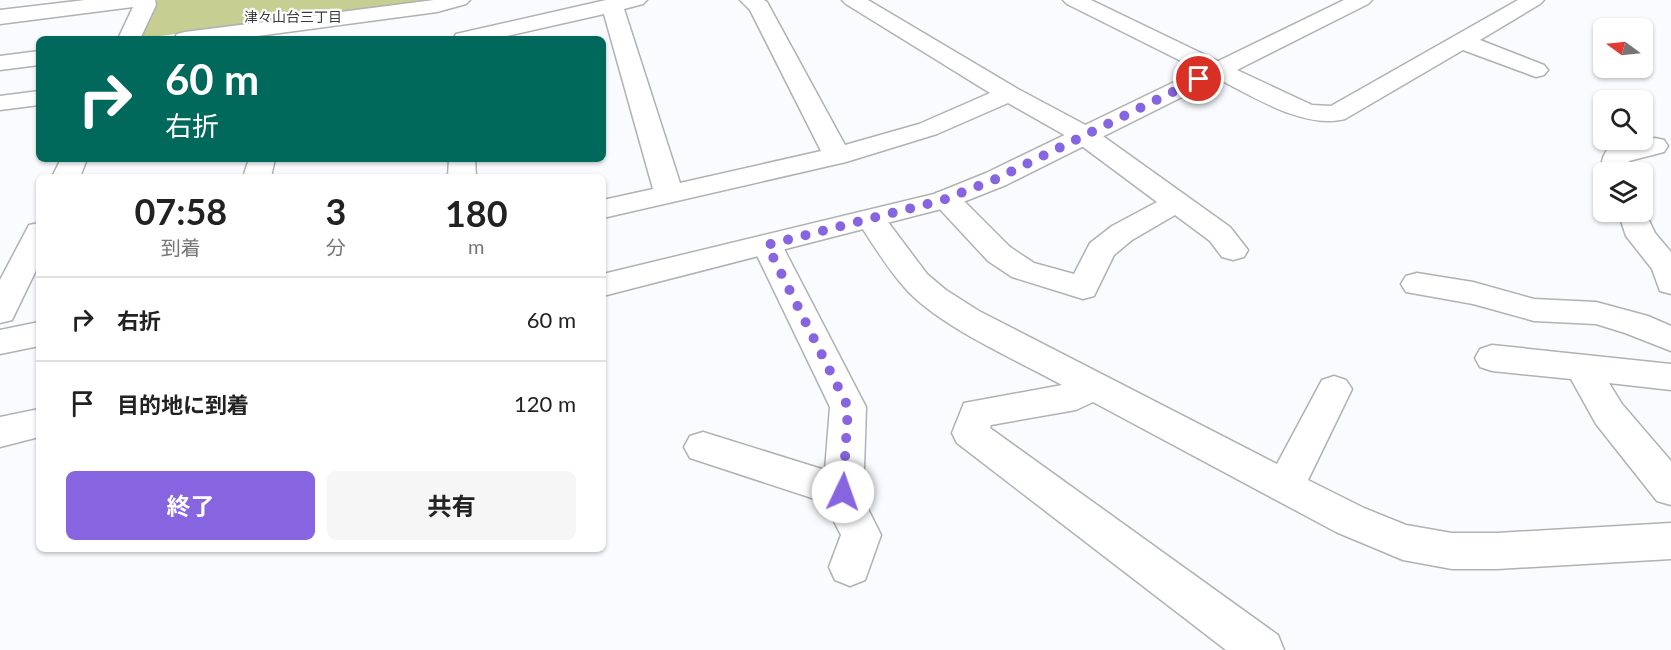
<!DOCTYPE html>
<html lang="ja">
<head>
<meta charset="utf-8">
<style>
  :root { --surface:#fff; --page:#f6f6f6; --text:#222; --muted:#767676; --line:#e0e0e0; --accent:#8765e0 }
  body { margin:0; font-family:Lato,"Noto Sans JP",sans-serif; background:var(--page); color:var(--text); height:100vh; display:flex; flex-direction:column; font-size:22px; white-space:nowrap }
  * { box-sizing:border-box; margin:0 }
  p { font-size:20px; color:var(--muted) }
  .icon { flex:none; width:33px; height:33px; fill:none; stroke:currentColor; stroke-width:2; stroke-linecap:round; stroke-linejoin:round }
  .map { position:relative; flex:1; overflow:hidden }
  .drawer { position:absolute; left:36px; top:174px; width:570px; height:378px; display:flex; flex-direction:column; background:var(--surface); border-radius:9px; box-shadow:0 2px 4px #0004 }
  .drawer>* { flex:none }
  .top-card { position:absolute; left:36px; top:36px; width:570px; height:126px; border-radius:9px; box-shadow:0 2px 4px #0004; background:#00695c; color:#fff; overflow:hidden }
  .needle { width:39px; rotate:285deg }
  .tools { position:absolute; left:1593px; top:18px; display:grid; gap:12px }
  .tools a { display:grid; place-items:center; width:60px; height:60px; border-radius:9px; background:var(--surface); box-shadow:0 2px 4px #0004; font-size:30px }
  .pin { position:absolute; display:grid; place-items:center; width:51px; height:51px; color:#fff; margin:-26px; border:3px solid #fff; border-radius:50%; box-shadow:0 2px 6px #0007 }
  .me { position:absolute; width:66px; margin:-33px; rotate:3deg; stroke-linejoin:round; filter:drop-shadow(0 0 4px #0008) }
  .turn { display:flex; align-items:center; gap:21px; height:126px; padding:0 30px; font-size:27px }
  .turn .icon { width:78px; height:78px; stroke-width:2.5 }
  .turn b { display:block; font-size:42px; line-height:51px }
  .eta { display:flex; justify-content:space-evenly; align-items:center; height:102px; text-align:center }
  .eta b { font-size:36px; font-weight:700; line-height:42px }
  .action { display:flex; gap:12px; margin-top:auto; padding:12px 30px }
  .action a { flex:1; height:69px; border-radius:9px; background:var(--accent); color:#fff; font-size:24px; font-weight:700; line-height:69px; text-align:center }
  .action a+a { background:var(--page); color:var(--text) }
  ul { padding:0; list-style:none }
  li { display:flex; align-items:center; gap:18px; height:84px; padding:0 30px; border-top:2px solid var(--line) }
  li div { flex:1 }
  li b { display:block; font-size:22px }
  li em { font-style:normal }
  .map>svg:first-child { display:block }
  .green { fill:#c6ce91 }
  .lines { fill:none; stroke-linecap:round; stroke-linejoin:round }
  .street-casing { stroke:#b0b1b3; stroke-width:3 }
  .secondary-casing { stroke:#b0b1b3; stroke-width:3 }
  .street { fill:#fff; fill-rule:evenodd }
  .secondary { fill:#fff; fill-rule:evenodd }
  .route { stroke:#8765e0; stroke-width:10; stroke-dasharray:0 18 }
  .labels { text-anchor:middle; stroke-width:4.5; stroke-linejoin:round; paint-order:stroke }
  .far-neighbourhood-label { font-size:14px; fill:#3a3b3d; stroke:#fff }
</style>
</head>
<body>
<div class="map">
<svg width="1671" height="650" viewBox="0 0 1671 650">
  <rect width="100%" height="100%" fill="#fafbfe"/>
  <!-- green -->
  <polygon class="green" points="157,0 436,0 137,39"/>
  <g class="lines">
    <defs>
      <g id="street">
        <polygon points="85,0 155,0 156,5 140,39 118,39 133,7 0,24 0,10"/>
        <polygon points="434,0 470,0 466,4 437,12 236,39 174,39 177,34 185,32"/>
        <polygon points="606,0 647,0 643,4 624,9 680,183 821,151 750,10 740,0 764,0 767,2 845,145 919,124 990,93 846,4 842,0 868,0 1018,89 1093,129 1230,227 1248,250 1244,257 1233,260 1222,257 1210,241 1175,215 1132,240 1114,255 1094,296 1083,299 1012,277 988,261 936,205 932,199 936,193 946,190 956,193 1010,247 1034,263 1074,274 1090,243 1112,226 1157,202 1075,141 1008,103 937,134 846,162 603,218 603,200 653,189 604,14 494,39 453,39 456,34"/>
        <path d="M1344,0H1372L1368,4L1237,70L1312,105L1331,106L1518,0H1544L1540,4L1480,40L1544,65L1548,70L1544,75L1536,77L1463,50L1345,119C1302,130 1248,93 1210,75L1206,70L1210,65Z"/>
        <polygon points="39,51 39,65 0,70 0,56"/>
        <polygon points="39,91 39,105 0,110 0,96"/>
        <path d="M1655,138L1664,140L1668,146L1664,152L1629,161L1628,172H1604V175C1599,168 1602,157 1607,150Z"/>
        <polygon points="61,159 87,159 80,177 52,177"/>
        <polygon points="249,159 275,159 271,177 243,177"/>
        <polygon points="449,159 475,159 476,177 448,177"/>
        <polygon points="1642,206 1655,233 1671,252 1671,294 1660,291 1652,269 1626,236 1618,212 1642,212"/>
        <path d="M872,211L882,214L927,274L946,290L979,311L1277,464L1322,380L1334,376L1346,380L1352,389L1308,480L1364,508L1406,525L1452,533H1497L1671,523V559L1497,569H1452L1403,560L1336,532L1093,402L1076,410L991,425L990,428L1278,635L1284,650H1226L957,443L952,433L964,403L1062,385C1017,360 938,326 905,288C887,268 872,243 857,220L862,214Z"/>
        <polygon points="39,223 39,264 12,320 0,323 0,280 29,225"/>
        <polygon points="767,235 778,238 782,245 866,407 863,499 881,535 865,580 850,586 835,580 829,567 841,535 824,502 690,458 684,447 690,436 703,432 825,470 830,407 752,245 756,238"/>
        <polygon points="1417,273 1473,282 1534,299 1596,302 1648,316 1671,326 1671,351 1625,333 1596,324 1534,321 1473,304 1406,292 1401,284 1406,276"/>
        <polygon points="39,322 39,346 0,354 0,330"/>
        <polygon points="1492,345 1671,364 1671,390 1609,383 1622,404 1671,461 1671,505 1657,501 1596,424 1571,379 1492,371 1480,367 1475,358 1480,349"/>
      </g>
      <g id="secondary">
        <polygon points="1063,0 1091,0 1226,65 1230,70 1226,75 1006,185 953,206 603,296 603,274 934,194 986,173 1199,70 1067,4"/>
        <polygon points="39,409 39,437 0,447 0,417"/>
      </g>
    </defs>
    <!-- street casing -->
    <use href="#street" class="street-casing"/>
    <!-- secondary casing -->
    <use href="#secondary" class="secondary-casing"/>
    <!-- street -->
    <use href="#street" class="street"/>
    <!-- secondary -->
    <use href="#secondary" class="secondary"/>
  </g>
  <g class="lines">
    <!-- route -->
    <polyline class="route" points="843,492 848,407 767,245 943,200 996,179 1199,79"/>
  </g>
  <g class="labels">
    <!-- far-neighbourhood labels -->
    <g class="far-neighbourhood-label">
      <text x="293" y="22">津々山台三丁目</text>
    </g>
  </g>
</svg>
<div class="tools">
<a><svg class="needle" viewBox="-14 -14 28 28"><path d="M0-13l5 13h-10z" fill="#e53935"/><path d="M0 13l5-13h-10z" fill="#767676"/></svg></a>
<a><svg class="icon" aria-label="search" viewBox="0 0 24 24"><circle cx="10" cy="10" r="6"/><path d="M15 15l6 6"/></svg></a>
<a><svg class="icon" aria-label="layers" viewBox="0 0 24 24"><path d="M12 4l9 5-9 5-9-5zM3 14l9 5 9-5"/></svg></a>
</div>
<div class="pin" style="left:1199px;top:79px;background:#d93025"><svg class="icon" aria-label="arrive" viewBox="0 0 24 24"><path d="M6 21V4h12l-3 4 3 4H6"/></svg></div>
<svg class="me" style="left:843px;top:492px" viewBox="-20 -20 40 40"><circle r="19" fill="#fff"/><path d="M0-13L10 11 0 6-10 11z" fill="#8765e0"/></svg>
<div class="top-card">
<div class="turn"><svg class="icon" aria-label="right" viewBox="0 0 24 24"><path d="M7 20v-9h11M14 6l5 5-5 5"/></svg><div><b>60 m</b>右折</div></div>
</div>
<section class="drawer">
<div class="eta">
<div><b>07:58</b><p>到着</p></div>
<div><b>3</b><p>分</p></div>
<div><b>180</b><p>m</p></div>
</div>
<ul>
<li><svg class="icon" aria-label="right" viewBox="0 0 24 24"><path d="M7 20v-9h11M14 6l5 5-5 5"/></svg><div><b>右折</b></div><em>60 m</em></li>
<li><svg class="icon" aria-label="arrive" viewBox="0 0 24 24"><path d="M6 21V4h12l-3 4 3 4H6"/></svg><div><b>目的地に到着</b></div><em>120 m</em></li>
</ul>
<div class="action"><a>終了</a><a>共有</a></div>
</section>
</div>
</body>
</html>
